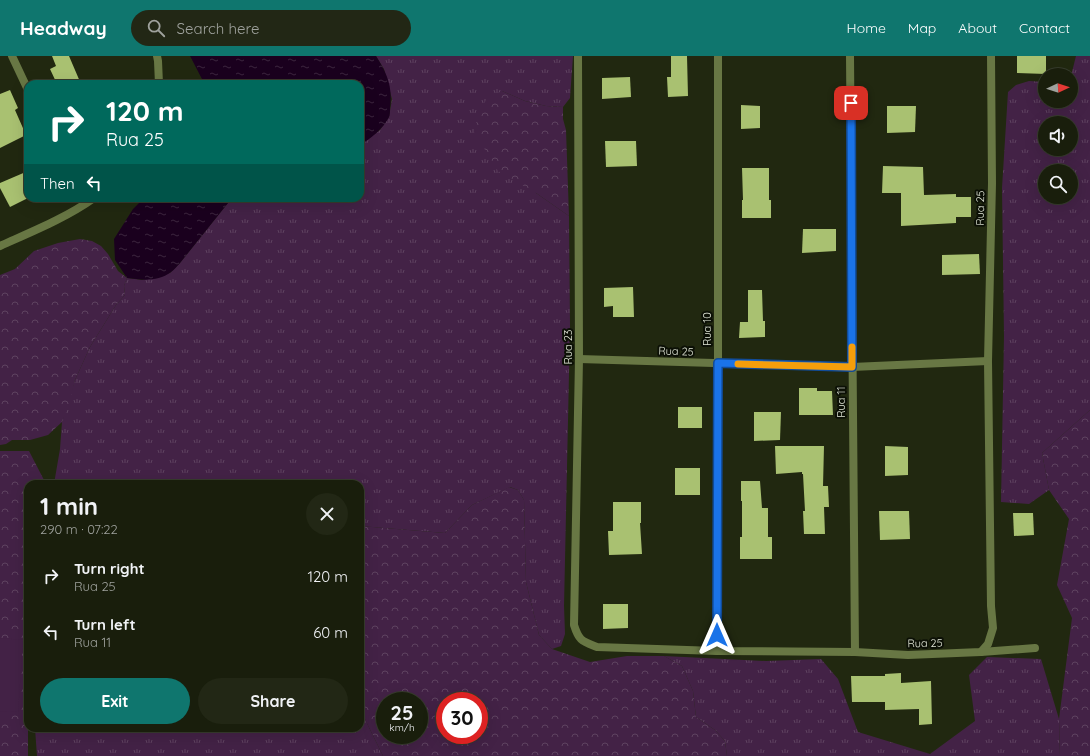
<!DOCTYPE html>
<html lang="en">
<head>
<meta charset="utf-8">
<style>
  :root { --surface:#191e0c; --page:#222715; --text:#f1f3f6; --muted:#9fa29d; --line:#373c2d; --accent:#0f766e }
  body { margin:0; font-family:Quicksand,sans-serif; background:var(--page); color:var(--text); height:100vh; display:flex; flex-direction:column; font-size:15px; white-space:nowrap }
  * { box-sizing:border-box; margin:0 }
  p { font-size:13px; color:var(--muted) }
  .icon { flex:none; width:22px; height:22px; fill:none; stroke:currentColor; stroke-width:2; stroke-linecap:round; stroke-linejoin:round }
  .map { position:relative; flex:1; overflow:hidden }
  .side { position:absolute; left:24px; top:424px; width:340px; height:252px; display:flex; flex-direction:column; background:var(--surface); border-radius:12px; box-shadow:0 4px 16px #0002,0 0 0 1px var(--line) }
  .side>* { flex:none }
  .hud { position:absolute; left:24px; top:24px; width:340px; height:122px; border-radius:12px; box-shadow:0 4px 16px #0002,0 0 0 1px var(--line); background:#00695c; color:#fff; overflow:hidden }
  .needle { width:26px; rotate:86deg }
  .controls { position:absolute; left:1038px; top:12px; display:grid; gap:8px }
  .controls a { display:grid; place-items:center; width:40px; height:40px; border-radius:50%; background:var(--surface); box-shadow:0 4px 16px #0002,0 0 0 1px var(--line); font-size:20px }
  .speed { position:absolute; left:376px; top:636px; display:flex; gap:8px; font-size:20px; font-weight:700; text-align:center }
  .speed>* { display:grid; place-content:center; width:52px; height:52px; border-radius:50%; background:var(--surface); box-shadow:0 4px 16px #0002,0 0 0 1px var(--line); line-height:1 }
  .speed small { font-size:10px; font-weight:400 }
  .speed .limit { border:6px solid #d22; background:#fff; color:#111 }
  .pin { position:absolute; display:grid; place-items:center; width:34px; height:34px; color:#fff; margin:-17px; border-radius:8px; box-shadow:0 2px 6px #0006 }
  .me { position:absolute; width:44px; margin:-22px; rotate:0deg; stroke-linejoin:round; filter:drop-shadow(0 0 3px #0008) }
  .turn { display:flex; align-items:center; gap:14px; height:84px; padding:0 16px; font-size:18px }
  .turn .icon { width:52px; height:52px; stroke-width:2.5 }
  .turn b { display:block; font-size:28px; line-height:34px }
  .then { display:flex; align-items:center; height:38px; padding:0 16px; background:#0003; gap:8px; font-size:15px }
  .round { display:grid; place-items:center; flex:none; width:42px; height:42px; border-radius:21px; background:var(--page) }
  .overview { display:flex; align-items:center; justify-content:space-between; height:68px; padding:0 16px }
  h1 { font-size:24px; font-weight:700; line-height:30px }
  .button { display:flex; gap:8px; margin-top:auto; padding:8px 16px }
  .button a { flex:1; height:46px; border-radius:24px; background:var(--accent); color:#fff; font-size:16px; font-weight:700; line-height:46px; text-align:center }
  .button a+a { background:var(--page); color:var(--text) }
  ul { padding:0; list-style:none }
  li { display:flex; align-items:center; gap:12px; height:56px; padding:0 16px }
  li div { flex:1 }
  li b { display:block; font-size:15px }
  li em { font-style:normal }
  header { display:flex; align-items:center; gap:24px; box-sizing:border-box; height:56px; padding:0 20px; background:var(--accent); color:#fff }
  header strong { font-size:19px }
  nav { display:flex; gap:22px; margin-inline-start:auto; font-size:14px }
  .search { width:280px; height:36px; background:var(--page); display:flex; align-items:center; gap:10px; box-sizing:border-box; padding:0 14px; border-radius:22px; color:var(--muted); font-size:15px }
  .map>svg:first-child { display:block }
  .grass { fill:url(#grass-tufts); fill-rule:evenodd }
  .forest { fill:url(#forest-crowns); fill-rule:evenodd }
  .pitch { fill:#432246 }
  .water { fill:url(#water-ripples) }
  .building { fill:#a9c171 }
  .lines { fill:none; stroke-linecap:round; stroke-linejoin:round }
  .street { stroke:#687744; stroke-width:8 }
  .route-casing { stroke:#114b97; stroke-width:10 }
  .route { stroke:#1a73e8; stroke-width:7 }
  .slow { stroke:#f59e0b; stroke-width:7 }
  .labels { text-anchor:middle; stroke-width:4; stroke-linejoin:round; paint-order:stroke }
  .street-label { font-size:11px; fill:#e1e6d7; stroke:#0c1006 }
</style>
</head>
<body>
<header>
<strong>Headway</strong>
<div class="search"><svg class="icon" aria-label="search" viewBox="0 0 24 24"><circle cx="10" cy="10" r="6"/><path d="M15 15l6 6"/></svg>Search here</div>
<nav><a>Home</a><a>Map</a><a>About</a><a>Contact</a></nav>
</header>
<div class="map">
<svg width="1090" height="700" viewBox="0 0 1090 700">
  <defs>
    <pattern id="grass-tufts" width="24" height="20" patternUnits="userSpaceOnUse"><rect width="24" height="20" fill="#432246"/><path d="M3 7l-1-3M5 7V3M7 7l1-3M15 17l-1-3M17 17v-4M19 17l1-3" fill="none" stroke="#5e4260"/></pattern>
    <pattern id="forest-crowns" width="20" height="18" patternUnits="userSpaceOnUse"><rect width="20" height="18" fill="#432246"/><path d="M2 6a3 3 0 1 1 6 0M12 15a3 3 0 1 1 6 0" fill="none" stroke="#5e4260"/></pattern>
    <pattern id="water-ripples" width="26" height="14" patternUnits="userSpaceOnUse"><rect width="26" height="14" fill="#1a001e"/><path d="M2 4q2-2 4 0t4 0M15 11q2-2 4 0t4 0" fill="none" stroke="#3b253e"/></pattern>
  </defs>
  <rect width="100%" height="100%" fill="#212810"/>
  <!-- grass -->
  <g class="grass">
    <polygon points="376,0 573,0 570,42 563,51 546,50 525,45 502,35 536,137 569,160 570,271 564,550 565,578 561,590 552,593 539,579 526,526 524,444 518,434 510,431 472,449 445,477 360,470 360,428 54,428 60,393 62,366 75,324 90,291 116,249 125,239 124,230 127,222 142,224 170,217 180,207 232,142 360,142 360,89 380,74 389,61 392,43 384,13"/>
    <path d="M1076,0H1090V354L1042,397L1049,434L1029,448L1001,446L1004,280L1002,132L1008,36L1016,29L1029,25L1045,26V45H1071V20ZM1045,67H1071V93H1045ZM1045,115H1071V141H1045Z"/>
    <polygon points="664,600 766,605 821,603 838,623 858,676 930,698 975,665 969,619 987,601 1041,603 1059,663 1060,700 727,700 725,685 715,674 696,661 693,635 682,610"/>
    <polygon points="360,653 383,700 37,700 35,672 360,672"/>
  </g>
  <!-- forest -->
  <g class="forest">
    <polygon points="502,35 525,45 546,50 563,51 563,63 566,74 569,160 536,137 498,115 474,76 478,60 486,44"/>
    <polygon points="80,183 92,185 101,190 108,198 118,215 127,222 124,230 125,239 116,249 90,291 75,324 69,349 62,366 48,379 30,384 12,384 6,388 0,389 0,219 15,213 34,195 58,187"/>
    <polygon points="1090,354 1090,700 1060,700 1059,663 1072,562 1057,529 1069,463 1049,434 1042,397"/>
    <polygon points="0,395 29,395 44,424 44,428 28,428 28,700 0,700"/>
    <path d="M509,431L518,434L524,444L526,526L539,579L552,593L590,606L627,600H664L682,610L693,635L696,661L715,674L725,685L727,700H383L360,653V470L445,477L472,449ZM385,645H419V679H385ZM445,645H479V679H445Z"/>
  </g>
  <!-- pitch -->
  <polygon class="pitch" points="0,582 23,584 18,656 0,655"/>
  <!-- water -->
  <g class="water">
    <path d="M190,0H376C387,17 393,31 390,52C390,55 390,59 389,61C384,72 370,83 360,89V28H203V25Z"/>
    <path d="M144,142H232L180,207C177,210 174,214 171,216C158,226 142,224 127,222L115,204L114,183L133,153Z"/>
  </g>
  <!-- building -->
  <g class="building">
    <polygon points="52,0 69,0 81,28 57,28 50,13 56,10"/>
    <polygon points="671,0 687,0 688,40 668,41 667,21 671,21"/>
    <polygon points="1017,0 1046,0 1046,18 1017,17"/>
    <polygon points="630,21 631,41 602,43 602,22"/>
    <polygon points="10,34 18,52 15,54 26,79 0,92 0,38"/>
    <polygon points="741,49 760,50 760,72 741,73"/>
    <polygon points="887,50 916,50 915,76 887,77"/>
    <polygon points="605,85 636,85 637,110 606,111"/>
    <polygon points="883,110 923,111 924,139 956,138 956,141 971,141 971,161 956,161 956,167 901,170 901,137 882,137"/>
    <polygon points="742,112 769,112 769,144 771,144 771,162 742,162 742,144 743,144"/>
    <polygon points="28,115 28,142 10,151 0,132 0,127"/>
    <polygon points="803,173 836,173 836,195 802,197"/>
    <polygon points="979,198 980,218 942,219 942,199"/>
    <polygon points="633,231 634,261 613,261 613,250 604,251 604,232"/>
    <polygon points="748,234 762,234 763,265 765,265 765,281 739,282 740,266 748,266"/>
    <polygon points="799,332 817,332 817,335 832,335 833,359 799,359"/>
    <rect x="678" y="351" width="24" height="21"/>
    <polygon points="754,356 781,356 780,384 754,385"/>
    <polygon points="775,390 824,390 823,430 828,430 829,451 824,451 825,478 804,478 803,455 805,455 803,418 802,418 802,416 776,418"/>
    <polygon points="885,390 908,391 908,419 885,420"/>
    <rect x="675" y="412" width="25" height="27"/>
    <polygon points="741,425 760,425 762,452 768,452 768,481 772,481 772,503 740,503 740,481 742,481 742,445 741,445"/>
    <polygon points="613,446 641,446 641,467 640,467 642,498 609,499 608,475 613,475"/>
    <polygon points="879,455 909,455 910,483 880,484"/>
    <polygon points="1013,457 1033,457 1034,479 1014,480"/>
    <polygon points="603,548 628,548 628,572 603,573"/>
    <polygon points="901,617 901,627 931,625 932,668 919,669 919,653 885,654 885,646 852,646 851,620 885,620 885,618"/>
  </g>
  <g class="lines">
    <!-- street -->
    <g class="street">
      <polyline points="12,0 28,34"/>
      <polyline points="157,0 158,5 159,28"/>
      <path d="M578,0L579,303L574,569C579,585 582,585 597,591L717,595L855,596L908,599L981,596L988,588L993,572L991,550L988,305L992,127L991,0"/>
      <polyline points="850,0 855,596"/>
      <path d="M0,190C31,176 66,162 94,142"/>
      <polyline points="579,303 852,311 988,305"/>
      <polyline points="717,595 718,307 718,0"/>
      <polyline points="981,596 1035,592"/>
    </g>
  </g>
  <g class="lines">
    <defs>
      <polyline id="route" points="717,579 718,307 852,311 851,47"/>
    </defs>
    <!-- route casing -->
    <use href="#route" class="route-casing"/>
    <!-- route -->
    <use href="#route" class="route"/>
    <!-- slow -->
    <polyline class="slow" points="738,308 852,311 852,291"/>
  </g>
  <g class="labels">
    <!-- street labels -->
    <g class="street-label">
      <text transform="translate(980 152) rotate(-89)" y="4">Rua 25</text>
      <text transform="translate(707 273) rotate(-90)" y="4">Rua 10</text>
      <text transform="translate(568 291) rotate(-90)" y="4">Rua 23</text>
      <text transform="translate(676 295) rotate(2)" y="4">Rua 25</text>
      <text transform="translate(841 346) rotate(-90)" y="4">Rua 11</text>
      <text transform="translate(925 587) rotate(-1)" y="4">Rua 25</text>
    </g>
  </g>
</svg>
<div class="controls">
<a><svg class="needle" viewBox="-14 -14 28 28"><path d="M0-13l5 13h-10z" fill="#e53935"/><path d="M0 13l5-13h-10z" fill="#9fa29d"/></svg></a>
<a><svg class="icon" aria-label="sound" viewBox="0 0 24 24"><path d="M4 9h4l5-4v14l-5-4H4zM17 9q2 3 0 6"/></svg></a>
<a><svg class="icon" aria-label="search" viewBox="0 0 24 24"><circle cx="10" cy="10" r="6"/><path d="M15 15l6 6"/></svg></a>
</div>
<div class="speed"><div>25<small>km/h</small></div><div class="limit">30</div></div>
<div class="pin" style="left:851px;top:47px;background:#d93025"><svg class="icon" aria-label="arrive" viewBox="0 0 24 24"><path d="M6 21V4h12l-3 4 3 4H6"/></svg></div>
<svg class="me" style="left:717px;top:579px" viewBox="-20 -20 40 40"><path d="M0-17L14 15 0 8-14 15z" fill="#1a73e8" stroke="#fff" stroke-width="4"/></svg>
<div class="hud">
<div class="turn"><svg class="icon" aria-label="right" viewBox="0 0 24 24"><path d="M7 20v-9h11M14 6l5 5-5 5"/></svg><div><b>120 m</b>Rua 25</div></div>
<div class="then">Then<svg class="icon" aria-label="left" viewBox="0 0 24 24"><path d="M17 20v-9H6M10 6l-5 5 5 5"/></svg></div>
</div>
<section class="side">
<div class="overview"><div><h1>1 min</h1><p>290 m · 07:22</p></div><a class="round"><svg class="icon" aria-label="close" viewBox="0 0 24 24"><path d="M6 6l12 12M18 6L6 18"/></svg></a></div>
<ul>
<li><svg class="icon" aria-label="right" viewBox="0 0 24 24"><path d="M7 20v-9h11M14 6l5 5-5 5"/></svg><div><b>Turn right</b><p>Rua 25</p></div><em>120 m</em></li>
<li><svg class="icon" aria-label="left" viewBox="0 0 24 24"><path d="M17 20v-9H6M10 6l-5 5 5 5"/></svg><div><b>Turn left</b><p>Rua 11</p></div><em>60 m</em></li>
</ul>
<div class="button"><a>Exit</a><a>Share</a></div>
</section>
</div>
</body>
</html>
